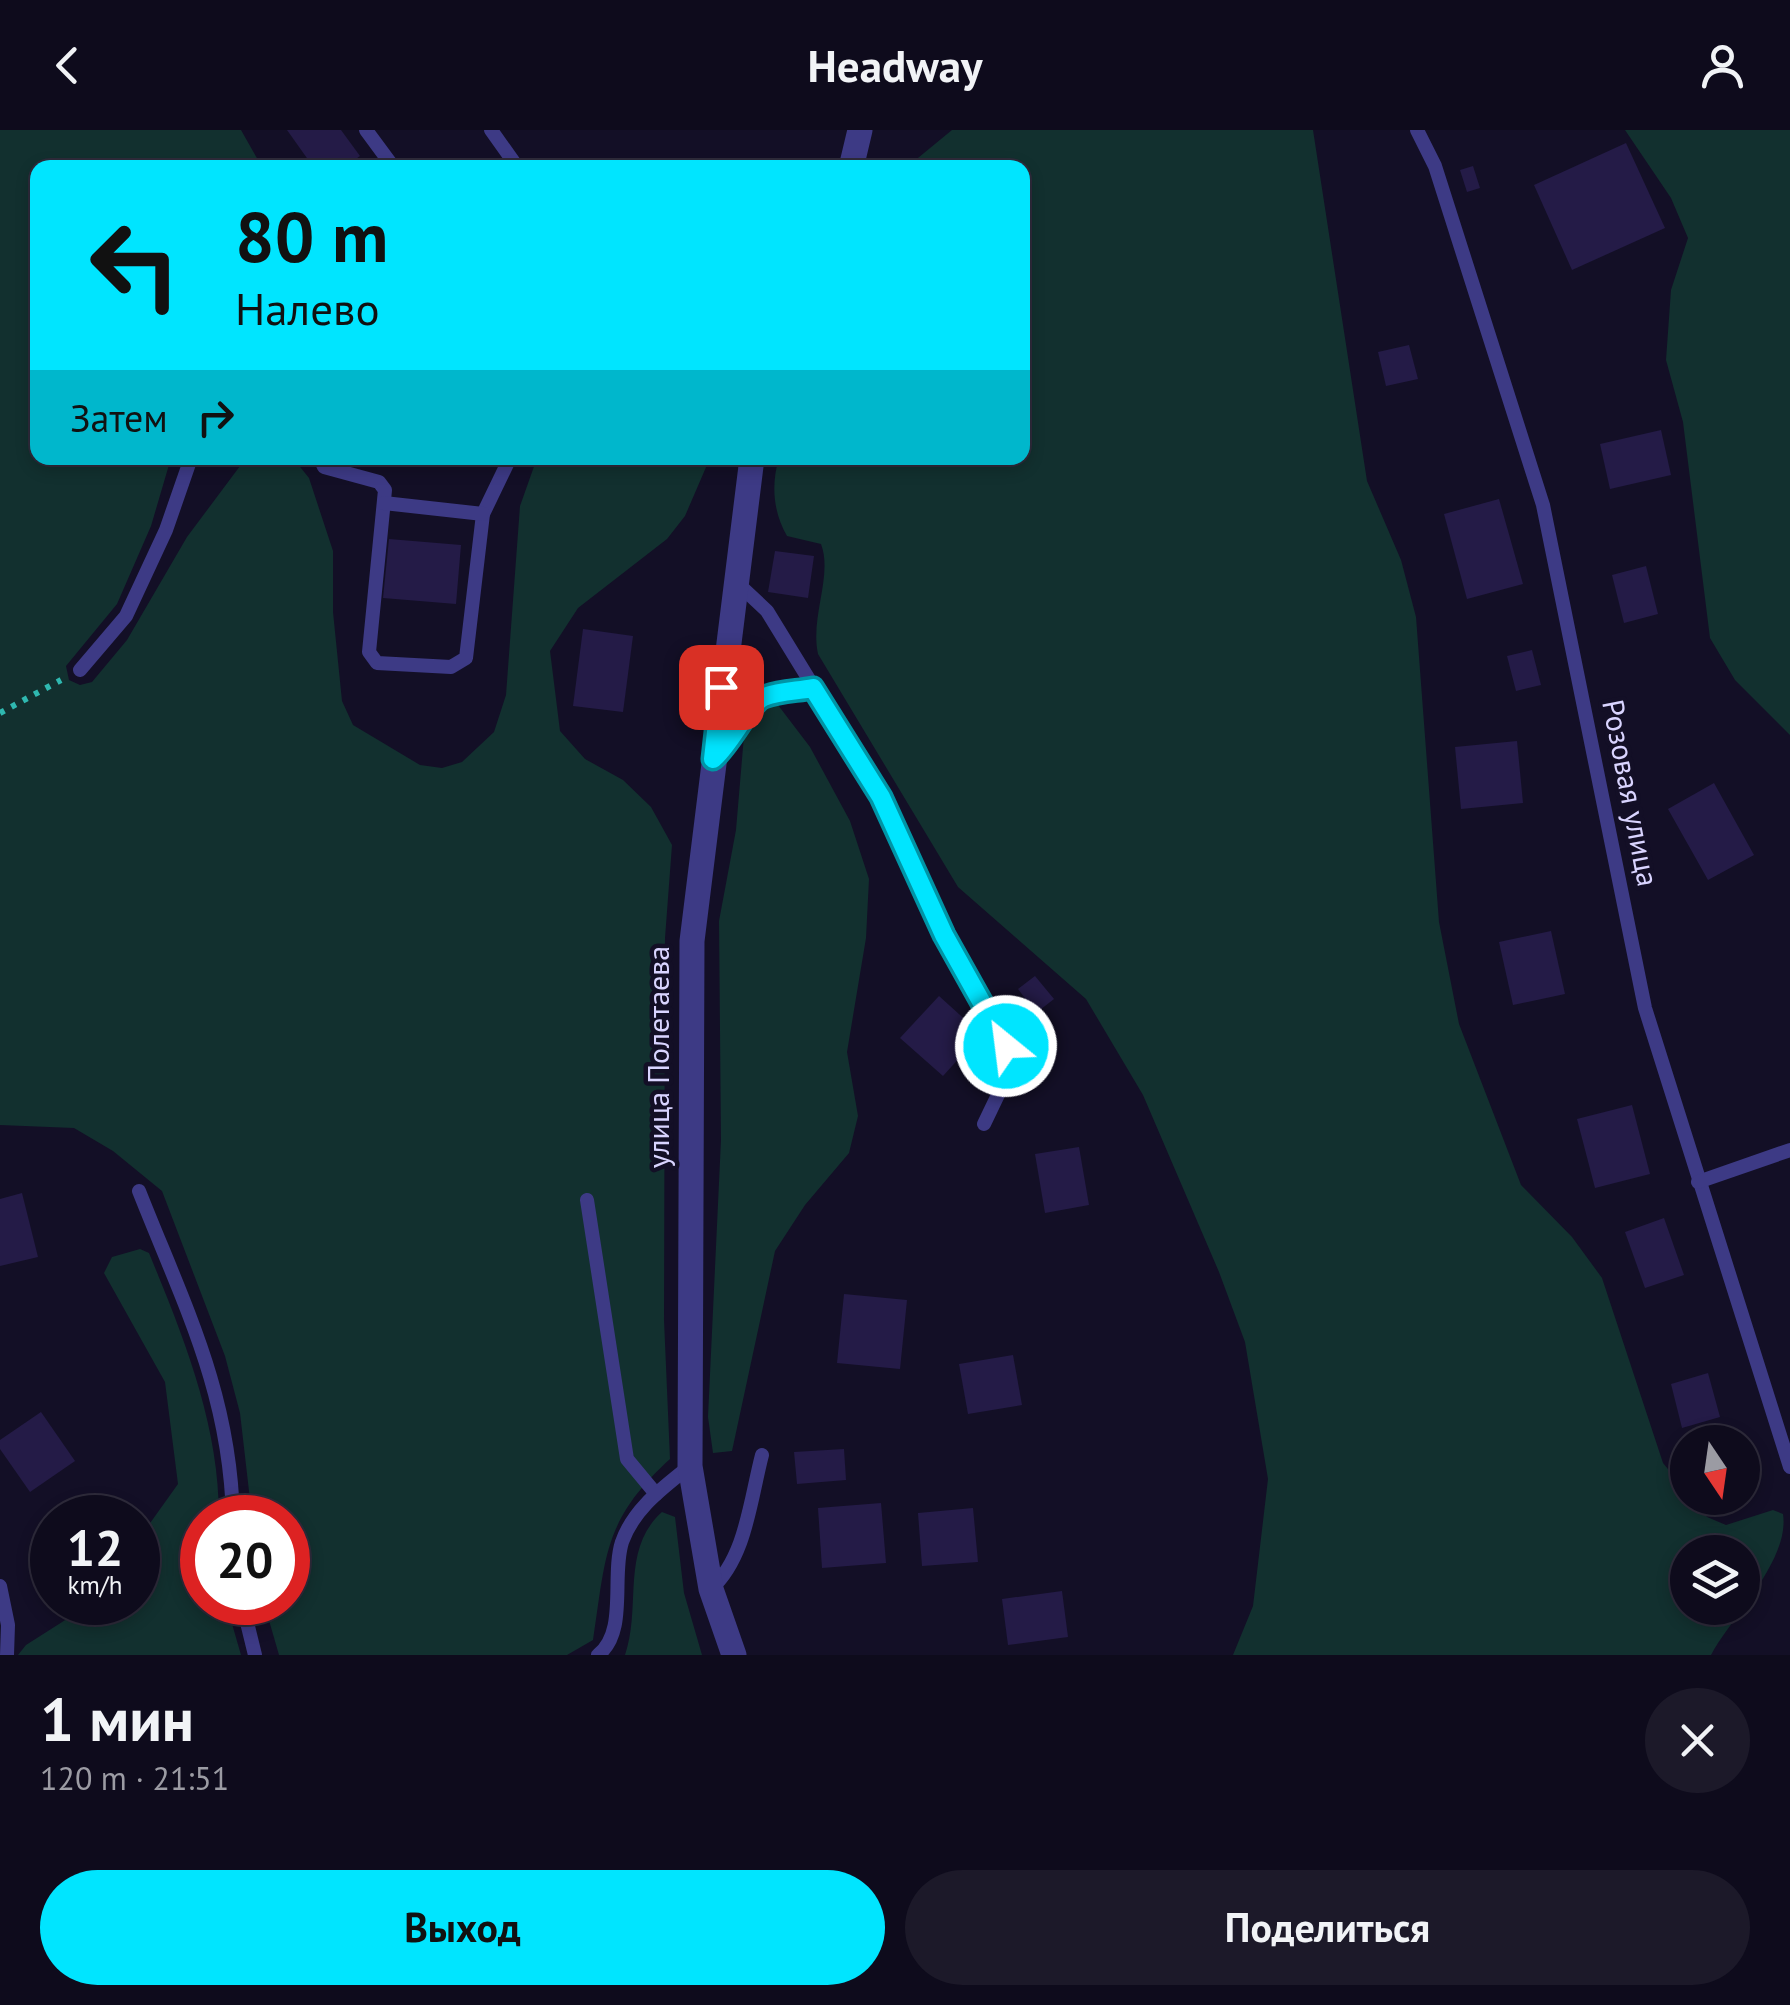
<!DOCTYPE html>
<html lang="ru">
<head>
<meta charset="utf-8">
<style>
  :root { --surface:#0e0b1c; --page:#1c1929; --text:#f1f3f6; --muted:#9b9ba3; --line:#2e2b3b; --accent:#00e5ff }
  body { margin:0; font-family:"PT Sans",sans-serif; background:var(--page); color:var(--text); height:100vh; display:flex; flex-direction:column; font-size:38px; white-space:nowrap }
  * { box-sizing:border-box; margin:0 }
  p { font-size:32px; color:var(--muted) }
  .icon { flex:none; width:55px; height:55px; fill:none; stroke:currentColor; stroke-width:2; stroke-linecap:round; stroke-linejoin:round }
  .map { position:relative; height:1525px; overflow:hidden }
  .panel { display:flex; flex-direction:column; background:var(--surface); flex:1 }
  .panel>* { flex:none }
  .top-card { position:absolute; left:30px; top:30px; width:1000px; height:305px; border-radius:20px; box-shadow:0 5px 15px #0003,0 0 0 2px var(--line); background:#00e5ff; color:#111; overflow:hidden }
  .needle { width:65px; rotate:167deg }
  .buttons { position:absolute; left:1670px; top:1295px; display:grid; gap:20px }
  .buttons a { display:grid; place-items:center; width:90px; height:90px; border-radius:50%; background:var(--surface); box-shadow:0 5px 15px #0003,0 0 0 2px var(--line); font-size:50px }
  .speed { position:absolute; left:30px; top:1365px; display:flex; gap:20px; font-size:50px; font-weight:700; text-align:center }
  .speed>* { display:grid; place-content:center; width:130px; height:130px; border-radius:50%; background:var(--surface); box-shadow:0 5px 15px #0003,0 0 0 2px var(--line); line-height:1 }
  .speed small { font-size:25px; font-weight:400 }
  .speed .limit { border:15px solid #d22; background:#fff; color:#111 }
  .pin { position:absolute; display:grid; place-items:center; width:85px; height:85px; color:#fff; margin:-42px; border-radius:20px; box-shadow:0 5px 15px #0006 }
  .me { position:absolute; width:110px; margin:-55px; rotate:331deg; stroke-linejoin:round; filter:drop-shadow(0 0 8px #0008) }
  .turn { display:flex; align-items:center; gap:35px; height:210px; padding:0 40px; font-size:45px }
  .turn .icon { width:130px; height:130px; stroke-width:2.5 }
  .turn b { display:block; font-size:70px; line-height:85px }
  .then { display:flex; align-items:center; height:95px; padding:0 40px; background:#0003; gap:20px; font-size:38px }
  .round { display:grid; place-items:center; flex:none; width:105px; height:105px; border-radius:52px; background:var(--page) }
  .overview { display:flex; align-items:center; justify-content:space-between; height:170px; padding:0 40px }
  h1 { font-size:60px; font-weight:700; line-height:75px }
  .action { display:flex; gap:20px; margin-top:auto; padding:20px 40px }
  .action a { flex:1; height:115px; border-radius:60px; background:var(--accent); color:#111; font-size:40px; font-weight:700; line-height:115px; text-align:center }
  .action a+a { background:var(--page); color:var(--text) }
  header { display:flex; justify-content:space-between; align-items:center; height:130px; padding:0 40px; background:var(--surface); font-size:45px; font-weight:700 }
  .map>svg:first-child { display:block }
  .green { fill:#12302f; fill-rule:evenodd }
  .building { fill:#241b47 }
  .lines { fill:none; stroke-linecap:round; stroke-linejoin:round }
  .path { stroke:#2fb8b0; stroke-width:6; stroke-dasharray:5 8; stroke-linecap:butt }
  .lane { stroke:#3d3a85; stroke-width:14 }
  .street { stroke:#3d3a85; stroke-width:25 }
  .route-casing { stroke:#0095a6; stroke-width:25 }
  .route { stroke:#00e5ff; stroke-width:18 }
  .labels { text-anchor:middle; stroke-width:9; stroke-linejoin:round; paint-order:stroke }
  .street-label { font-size:30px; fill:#d9d4ff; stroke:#130f26 }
</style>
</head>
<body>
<header><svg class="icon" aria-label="back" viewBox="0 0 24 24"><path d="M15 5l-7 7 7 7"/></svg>Headway<svg class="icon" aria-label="person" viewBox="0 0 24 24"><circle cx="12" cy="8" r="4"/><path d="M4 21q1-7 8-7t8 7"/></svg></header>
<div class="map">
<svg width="1790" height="1525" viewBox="0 0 1790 1525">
  <rect width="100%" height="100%" fill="#130f26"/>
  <!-- green -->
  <g class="green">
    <path d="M0,0H241L262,37L38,38V328H171L151,396L117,474L66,536L69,550L80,555L92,552L127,510L187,407L246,328H293L309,348L333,421V482L342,571L353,595L420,635L442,638L462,632L494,602L506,565L520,376L537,328H710L685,386L667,409L578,478L550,521L560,601L585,629L623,650L651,677L672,715L665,808L664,1190L670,1329C603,1390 606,1426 593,1510L567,1525H279L264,1473L288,1472V1388L252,1387L240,1283L225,1226L162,1061L113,1021L74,998L0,995Z"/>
    <path d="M952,0H1313L1367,351L1401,430L1416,487L1439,792L1459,894L1521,1055L1572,1107L1602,1148L1663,1333L1707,1387L1726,1395L1773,1380L1783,1384C1790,1430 1732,1486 1711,1525H1233L1253,1476L1268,1349L1245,1212L1219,1142L1143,965L1086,869L958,757L818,524C810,486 833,446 821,414L787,406C773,382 771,354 779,328H1022V38L907,37ZM1742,1422V1478H1688V1422Z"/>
    <polygon points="1625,0 1790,0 1790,605 1735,550 1710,508 1683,292 1666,230 1671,160 1688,108 1671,68"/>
    <polygon points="762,575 778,575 810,617 850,691 869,749 866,808 847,922 858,986 849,1023 805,1075 775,1121 732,1321 713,1323 708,1287 721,1010 719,791 736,700 745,594"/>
    <path d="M140,1119L149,1123C184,1208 219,1294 219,1387L202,1388V1472L226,1473L241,1525H18L26,1515L92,1473L138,1472V1410L178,1354L165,1252L104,1143L112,1127Z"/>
    <path d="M662,1382L675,1387L684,1463L702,1525H625C642,1476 620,1420 662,1382Z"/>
  </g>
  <!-- building -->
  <g class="building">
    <polygon points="287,0 341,0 360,26 343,38 314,38"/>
    <polygon points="1626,13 1665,98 1572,140 1534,55"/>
    <polygon points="1473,36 1480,58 1467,62 1460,40"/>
    <polygon points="1409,215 1418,249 1386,256 1378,222"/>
    <polygon points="1661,300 1671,345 1610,359 1600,314"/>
    <polygon points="1499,369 1523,454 1467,469 1444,384"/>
    <polygon points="389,409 461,415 456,474 383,468"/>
    <polygon points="775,421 814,426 808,468 768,462"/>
    <polygon points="1646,436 1658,484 1624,493 1612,445"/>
    <polygon points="583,499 633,506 623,582 573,576"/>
    <polygon points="1532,520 1541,555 1516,561 1507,526"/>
    <polygon points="1517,611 1523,673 1461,679 1455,617"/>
    <polygon points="1714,653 1754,725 1708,750 1668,679"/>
    <polygon points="1551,801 1565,864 1513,875 1499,812"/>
    <polygon points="1035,846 1054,869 1036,883 1018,859"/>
    <polygon points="939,866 981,904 943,946 900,908"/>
    <polygon points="1632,975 1650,1044 1595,1058 1577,989"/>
    <polygon points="1079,1017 1089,1075 1045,1083 1035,1024"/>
    <polygon points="22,1063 38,1127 0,1136 0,1069"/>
    <polygon points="1664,1088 1684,1145 1645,1158 1625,1102"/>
    <polygon points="844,1164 907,1170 900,1239 837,1233"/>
    <polygon points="1013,1225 1022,1275 968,1284 959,1234"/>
    <polygon points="1708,1243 1720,1287 1682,1298 1671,1254"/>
    <polygon points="41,1282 75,1331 30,1362 0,1319 0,1310"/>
    <polygon points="844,1319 846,1350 797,1354 794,1322"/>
    <polygon points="881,1373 886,1433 822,1438 818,1378"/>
    <polygon points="973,1378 978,1432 922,1436 918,1383"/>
    <polygon points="52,1403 52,1447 31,1430"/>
    <polygon points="1062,1461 1068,1507 1008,1515 1002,1469"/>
  </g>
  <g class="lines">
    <!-- path -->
    <polyline class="path" points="0,583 61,550"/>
    <!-- lane -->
    <g class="lane">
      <polyline points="366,0 394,38"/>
      <polyline points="491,0 518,38"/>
      <polyline points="1417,0 1435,36 1543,375 1645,878 1790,1337"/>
      <polyline points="320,328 324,337 379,352 385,360 369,522 377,533 451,537 466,528 483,384 510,328"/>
      <polyline points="384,373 483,384"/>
      <polyline points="734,450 767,481 881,667 944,805 1005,916 1008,944 984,994"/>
      <polyline points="80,540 126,486 166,400 191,328"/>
      <path d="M715,627C734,612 743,574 765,566C779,561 798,561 813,558"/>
      <polyline points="1698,1052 1790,1020"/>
      <path d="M139,1061C184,1175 230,1262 233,1388"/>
      <polyline points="587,1070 627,1329 656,1364"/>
      <polyline points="0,1456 8,1495 7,1525"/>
      <path d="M711,1459C746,1427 750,1371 762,1325"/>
      <polyline points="242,1472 255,1525"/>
      <path d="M598,1525C628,1502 611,1446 622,1412C634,1378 663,1358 690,1336"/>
    </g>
    <!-- street -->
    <g class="street">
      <polyline points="851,38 860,0"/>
      <polyline points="734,1525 711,1459 690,1336 692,811 752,328"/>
    </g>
  </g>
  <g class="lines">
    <defs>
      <path id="route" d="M721,557L713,629C731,614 750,572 764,567C779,561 798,561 813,558L881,667L944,805L1006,916"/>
    </defs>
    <!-- route casing -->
    <use href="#route" class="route-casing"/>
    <!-- route -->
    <use href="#route" class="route"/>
  </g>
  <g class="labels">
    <!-- street labels -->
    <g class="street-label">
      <text transform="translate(1630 663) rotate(79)" y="10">Розовая улица</text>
      <text transform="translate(659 927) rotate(-90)" y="10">улица Полетаева</text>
    </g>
  </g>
</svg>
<div class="buttons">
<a><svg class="needle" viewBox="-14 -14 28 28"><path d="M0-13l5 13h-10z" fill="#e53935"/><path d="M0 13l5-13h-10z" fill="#9b9ba3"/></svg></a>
<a><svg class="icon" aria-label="layers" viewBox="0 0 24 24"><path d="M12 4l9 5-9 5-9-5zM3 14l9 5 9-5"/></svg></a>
</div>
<div class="speed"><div>12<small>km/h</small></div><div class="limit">20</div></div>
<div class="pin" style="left:721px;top:557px;background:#d93025"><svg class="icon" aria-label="arrive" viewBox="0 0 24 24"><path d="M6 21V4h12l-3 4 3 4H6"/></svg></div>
<svg class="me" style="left:1006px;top:916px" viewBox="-20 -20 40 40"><circle r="17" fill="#00e5ff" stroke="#fff" stroke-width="3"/><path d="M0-11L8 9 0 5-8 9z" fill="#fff"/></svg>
<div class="top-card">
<div class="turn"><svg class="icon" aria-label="left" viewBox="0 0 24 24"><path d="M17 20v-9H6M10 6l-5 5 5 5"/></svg><div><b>80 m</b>Налево</div></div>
<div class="then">Затем<svg class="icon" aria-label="right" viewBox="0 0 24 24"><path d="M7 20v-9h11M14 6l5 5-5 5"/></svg></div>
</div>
</div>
<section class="panel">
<div class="overview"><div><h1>1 мин</h1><p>120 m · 21:51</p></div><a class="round"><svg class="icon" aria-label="close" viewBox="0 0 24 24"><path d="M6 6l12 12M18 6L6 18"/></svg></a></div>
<div class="action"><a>Выход</a><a>Поделиться</a></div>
</section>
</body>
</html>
